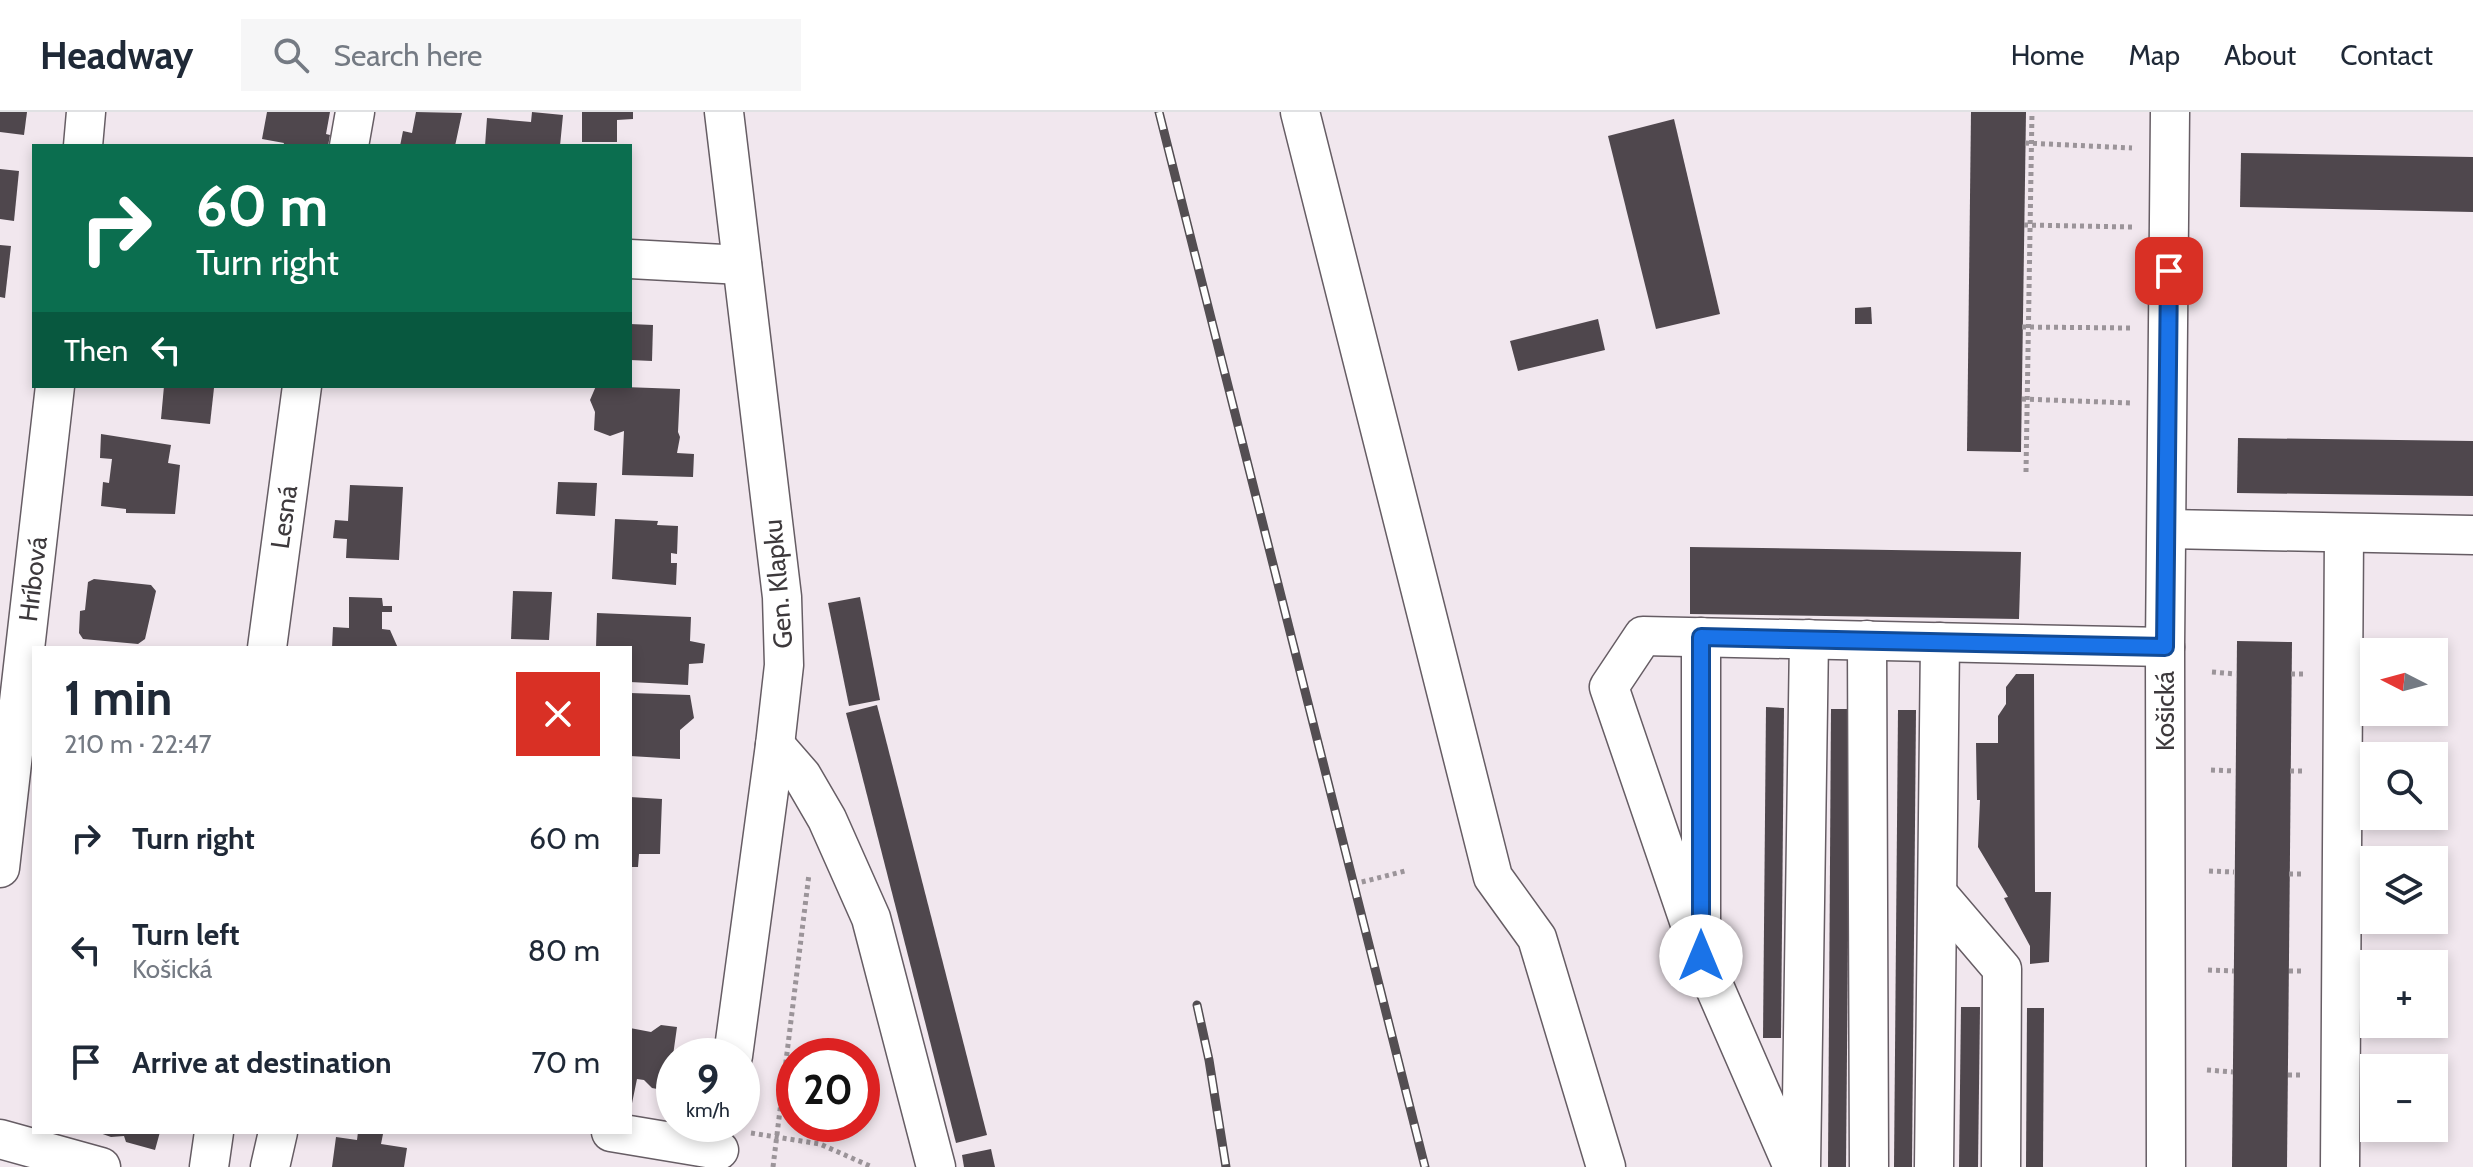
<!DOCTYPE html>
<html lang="en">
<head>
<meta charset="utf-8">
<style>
  :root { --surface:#fff; --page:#f6f6f7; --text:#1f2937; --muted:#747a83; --line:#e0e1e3 }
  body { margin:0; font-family:Cabin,sans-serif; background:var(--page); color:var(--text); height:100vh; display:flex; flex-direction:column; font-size:30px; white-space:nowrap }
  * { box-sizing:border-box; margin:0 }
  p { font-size:26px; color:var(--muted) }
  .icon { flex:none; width:44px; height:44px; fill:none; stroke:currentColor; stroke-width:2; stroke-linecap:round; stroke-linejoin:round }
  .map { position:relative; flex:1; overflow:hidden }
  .sheet { position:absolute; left:32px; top:534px; width:600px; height:488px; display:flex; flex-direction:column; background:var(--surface); border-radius:0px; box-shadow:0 4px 12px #0003 }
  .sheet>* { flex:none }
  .guide { position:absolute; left:32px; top:32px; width:600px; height:244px; border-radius:0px; box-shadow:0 4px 12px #0003; background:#0b6e4f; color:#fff; overflow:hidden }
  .needle { width:52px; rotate:276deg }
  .controls { position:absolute; left:2360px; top:526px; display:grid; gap:16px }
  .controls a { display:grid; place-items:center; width:88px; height:88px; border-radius:0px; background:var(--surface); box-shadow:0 4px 12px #0003; font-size:40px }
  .speed { position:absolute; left:656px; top:926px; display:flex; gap:16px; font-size:40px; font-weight:700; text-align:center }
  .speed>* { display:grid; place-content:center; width:104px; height:104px; border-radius:50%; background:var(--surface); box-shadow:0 4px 12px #0003; line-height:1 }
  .speed small { font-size:20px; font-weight:400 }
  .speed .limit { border:12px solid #d22; background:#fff; color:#111 }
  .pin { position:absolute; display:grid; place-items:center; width:68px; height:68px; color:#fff; margin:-34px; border-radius:16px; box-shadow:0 4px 12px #0006 }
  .me { position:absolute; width:88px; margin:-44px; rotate:0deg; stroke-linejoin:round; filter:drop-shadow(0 0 6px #0008) }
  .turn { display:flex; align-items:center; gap:28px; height:168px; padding:0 32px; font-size:36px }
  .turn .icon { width:104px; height:104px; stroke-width:2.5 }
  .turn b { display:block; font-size:56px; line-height:68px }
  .then { display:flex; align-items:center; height:76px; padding:0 32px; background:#0003; gap:16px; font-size:30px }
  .round { display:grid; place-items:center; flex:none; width:84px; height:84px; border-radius:0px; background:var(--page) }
  .summary { display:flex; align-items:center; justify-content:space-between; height:136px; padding:0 32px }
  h1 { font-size:48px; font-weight:700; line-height:60px }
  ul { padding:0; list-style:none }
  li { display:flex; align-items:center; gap:24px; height:112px; padding:0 32px }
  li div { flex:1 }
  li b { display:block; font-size:30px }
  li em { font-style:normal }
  header { display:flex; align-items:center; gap:48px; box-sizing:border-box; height:112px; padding:0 40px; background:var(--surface); border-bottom:2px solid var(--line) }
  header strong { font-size:38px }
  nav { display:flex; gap:44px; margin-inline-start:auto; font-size:28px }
  .search { width:560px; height:72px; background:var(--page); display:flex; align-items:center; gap:20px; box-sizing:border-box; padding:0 28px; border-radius:0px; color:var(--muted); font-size:30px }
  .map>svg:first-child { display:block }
  .building { fill:#4f474d }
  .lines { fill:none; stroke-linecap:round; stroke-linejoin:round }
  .minor-casing { stroke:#665d64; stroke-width:41 }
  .path { stroke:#9b9499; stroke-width:5; stroke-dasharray:4 4; stroke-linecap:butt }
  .minor { stroke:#fff; stroke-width:38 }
  .rail-casing { stroke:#534e52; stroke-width:9 }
  .rail { stroke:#fff; stroke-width:6; stroke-dasharray:18; stroke-linecap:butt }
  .route-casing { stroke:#114b97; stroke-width:20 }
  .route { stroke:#1a73e8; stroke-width:14 }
  .labels { text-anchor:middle; stroke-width:8; stroke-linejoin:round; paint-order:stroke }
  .street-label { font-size:26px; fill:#3d393c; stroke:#fff }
</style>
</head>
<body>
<header>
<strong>Headway</strong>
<div class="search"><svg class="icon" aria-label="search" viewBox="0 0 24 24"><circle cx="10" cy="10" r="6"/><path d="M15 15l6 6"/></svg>Search here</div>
<nav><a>Home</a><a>Map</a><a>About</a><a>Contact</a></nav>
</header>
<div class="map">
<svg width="2473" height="1055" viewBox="0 0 2473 1055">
  <rect width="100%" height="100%" fill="#f1e7ee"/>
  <!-- building -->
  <g class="building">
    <polygon points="0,0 27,0 24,23 0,20"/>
    <polygon points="267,0 330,0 326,22 330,23 328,34 283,34 284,31 262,27"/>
    <polygon points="416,0 462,1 455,34 400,34 403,19 412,21"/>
    <polygon points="532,0 563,3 560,34 485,34 487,6 531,10"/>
    <polygon points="582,0 633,0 633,7 617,8 617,30 582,30"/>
    <polygon points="1971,0 2026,0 2021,340 1967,339"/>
    <polygon points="1674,7 1720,202 1656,217 1608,24"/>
    <polygon points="2241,41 2473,45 2473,100 2240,95"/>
    <polygon points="0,57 19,59 14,109 0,107"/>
    <polygon points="0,133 11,134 5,186 0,185"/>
    <polygon points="1871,195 1872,212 1855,212 1855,196"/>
    <polygon points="1598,207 1605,238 1518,259 1510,229"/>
    <polygon points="630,212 653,213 652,249 630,248"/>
    <polygon points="164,274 214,276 210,312 161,307"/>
    <polygon points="596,274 680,277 678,320 680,325 677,341 694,342 693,365 622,363 624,319 610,324 594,318 595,300 590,288"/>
    <polygon points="101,322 171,333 168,351 180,353 175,402 126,401 126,397 101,394 103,370 109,371 112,347 100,346"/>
    <polygon points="2238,326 2473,329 2473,384 2237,381"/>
    <polygon points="558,370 597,371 595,404 556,402"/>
    <polygon points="350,373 403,375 399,448 346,446 347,427 333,426 335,408 348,409"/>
    <polygon points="615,407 658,409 657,413 678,414 677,442 671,441 671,451 677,451 676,473 612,467"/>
    <polygon points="1690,435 2021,440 2019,507 1690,502"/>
    <polygon points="94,467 151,473 156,479 145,527 138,532 83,527 79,521 80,499 85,498 88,470"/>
    <polygon points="513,479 552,480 549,528 511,527"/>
    <polygon points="349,485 382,486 383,494 392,494 392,500 382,500 382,517 390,518 398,536 332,536 333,515 349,516"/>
    <polygon points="860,485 880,588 849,594 828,491"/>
    <polygon points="597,501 691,505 690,529 705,532 703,551 689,552 688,573 630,570 630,536 596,536"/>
    <polygon points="2237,529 2292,530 2287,1055 2232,1055"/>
    <polygon points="2016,562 2034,562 2035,780 2051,780 2049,850 2030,852 2030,834 2004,786 2008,785 1978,735 1980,688 1977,688 1976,631 1998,631 1998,604 2006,592 2006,575"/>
    <polygon points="630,581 690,583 694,606 680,618 680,647 630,644"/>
    <polygon points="877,593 987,1023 956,1031 846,601"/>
    <polygon points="1766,595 1784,596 1781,926 1763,926"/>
    <polygon points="1831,597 1850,597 1846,1055 1828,1055"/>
    <polygon points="1898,598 1916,598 1912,1055 1894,1055"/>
    <polygon points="630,685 662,687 660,742 639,742 638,755 630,755"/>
    <polygon points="1961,895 1980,895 1978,1055 1959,1055"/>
    <polygon points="2027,896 2044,896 2043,1055 2026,1055"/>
    <polygon points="661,913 677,915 668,979 652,976 644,968 637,967 630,1001 630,916 651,920"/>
    <polygon points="97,1020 160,1020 155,1038 126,1030 124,1024 111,1025"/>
    <polygon points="358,1020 383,1022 381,1032 407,1036 404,1055 332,1055 336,1025 357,1028"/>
    <polygon points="991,1037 995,1055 964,1055 962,1043"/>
  </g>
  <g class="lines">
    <defs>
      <g id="minor">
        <polyline points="724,0 782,485 784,553 775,633 733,944"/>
        <polyline points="1300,0 1493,765 1537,826 1606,1055"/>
        <polyline points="83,34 86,0"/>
        <polyline points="349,34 355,0"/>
        <polyline points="630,147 742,153"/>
        <polyline points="2167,417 2473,423"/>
        <polyline points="1867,528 1869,1055"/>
        <polyline points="267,536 302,274"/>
        <polyline points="775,633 802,664 827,707 871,806 936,1055"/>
        <polyline points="0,756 55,274"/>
        <polyline points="1938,782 2002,857 2001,1055"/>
        <polyline points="1701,814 1701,525"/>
        <polyline points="611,1020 719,1038"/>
        <polyline points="0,1027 101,1055"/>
        <polyline points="209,1055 214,1020"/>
        <polyline points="270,1055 278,1020"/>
        <polyline points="1793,1055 1701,844 1609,575 1643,524 2165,535"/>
        <polyline points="1801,1055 1809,527"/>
        <polyline points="1934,1055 1940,530"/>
        <polyline points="2166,1055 2165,535 2170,0"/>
        <polyline points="2340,1055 2344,421"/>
      </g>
    </defs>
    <!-- minor casing -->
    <use href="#minor" class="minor-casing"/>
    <!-- path -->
    <g class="path">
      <polyline points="2025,31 2132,36"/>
      <polyline points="2024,113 2132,115"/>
      <polyline points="2022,215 2131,216"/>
      <polyline points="2022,287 2130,291"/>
      <polyline points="2026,360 2032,0"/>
      <polyline points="2212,560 2236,562"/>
      <polyline points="2291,562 2306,562"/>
      <polyline points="2211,658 2235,659"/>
      <polyline points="2290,659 2305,659"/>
      <polyline points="2209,759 2234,760"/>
      <polyline points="2289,762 2305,762"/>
      <polyline points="1354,772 1405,759"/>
      <polyline points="2208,858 2234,859"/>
      <polyline points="2289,859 2304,859"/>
      <polyline points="2207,958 2233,960"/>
      <polyline points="2288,963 2304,963"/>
      <polyline points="751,1021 820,1032 872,1055"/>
      <polyline points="773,1055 809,762"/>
    </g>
    <!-- minor -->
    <use href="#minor" class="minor"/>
    <defs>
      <g id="rail">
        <polyline points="1159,0 1425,1055"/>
        <polyline points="1197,893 1209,948 1226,1055"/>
      </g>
    </defs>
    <!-- rail casing -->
    <use href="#rail" class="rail-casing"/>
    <!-- rail -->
    <use href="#rail" class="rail"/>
  </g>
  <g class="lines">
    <defs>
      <polyline id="route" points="1701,844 1701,525 2165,535 2169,159"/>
    </defs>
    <!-- route casing -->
    <use href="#route" class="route-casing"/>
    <!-- route -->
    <use href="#route" class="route"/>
  </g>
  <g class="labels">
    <!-- street labels -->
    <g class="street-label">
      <text transform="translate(284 405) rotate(-82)" y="9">Lesná</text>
      <text transform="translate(33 467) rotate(-83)" y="9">Hríbová</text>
      <text transform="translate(778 472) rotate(-95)" y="9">Gen. Klapku</text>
      <text transform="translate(2165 599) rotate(-90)" y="9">Košická</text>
    </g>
  </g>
</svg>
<div class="controls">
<a><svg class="needle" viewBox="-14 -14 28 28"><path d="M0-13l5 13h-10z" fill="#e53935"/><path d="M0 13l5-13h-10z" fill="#747a83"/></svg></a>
<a><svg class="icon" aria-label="search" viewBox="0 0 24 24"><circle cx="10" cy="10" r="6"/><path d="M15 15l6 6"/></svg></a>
<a><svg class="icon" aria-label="layers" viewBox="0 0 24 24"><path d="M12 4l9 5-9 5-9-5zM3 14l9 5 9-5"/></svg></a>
<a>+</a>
<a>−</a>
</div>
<div class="speed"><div>9<small>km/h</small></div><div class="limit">20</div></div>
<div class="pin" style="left:2169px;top:159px;background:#d93025"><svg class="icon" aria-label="arrive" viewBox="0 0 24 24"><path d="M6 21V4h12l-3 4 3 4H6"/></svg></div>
<svg class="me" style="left:1701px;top:844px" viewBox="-20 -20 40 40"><circle r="19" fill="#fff"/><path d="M0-13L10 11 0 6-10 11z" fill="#1a73e8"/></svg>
<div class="guide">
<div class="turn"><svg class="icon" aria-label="right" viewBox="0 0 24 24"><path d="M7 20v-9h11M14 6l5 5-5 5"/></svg><div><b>60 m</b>Turn right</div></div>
<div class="then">Then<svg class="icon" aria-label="left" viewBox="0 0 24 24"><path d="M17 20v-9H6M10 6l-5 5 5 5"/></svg></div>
</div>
<section class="sheet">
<div class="summary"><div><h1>1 min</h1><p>210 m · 22:47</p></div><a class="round" style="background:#d93025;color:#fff"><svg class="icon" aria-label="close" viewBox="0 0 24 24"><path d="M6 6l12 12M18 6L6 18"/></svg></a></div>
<ul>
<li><svg class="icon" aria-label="right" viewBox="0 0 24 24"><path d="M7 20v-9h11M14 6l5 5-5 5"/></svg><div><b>Turn right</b></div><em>60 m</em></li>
<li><svg class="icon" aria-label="left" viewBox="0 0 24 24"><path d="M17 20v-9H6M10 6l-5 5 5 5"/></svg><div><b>Turn left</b><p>Košická</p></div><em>80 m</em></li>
<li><svg class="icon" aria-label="arrive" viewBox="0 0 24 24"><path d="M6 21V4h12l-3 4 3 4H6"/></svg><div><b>Arrive at destination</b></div><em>70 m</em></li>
</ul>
</section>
</div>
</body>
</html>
